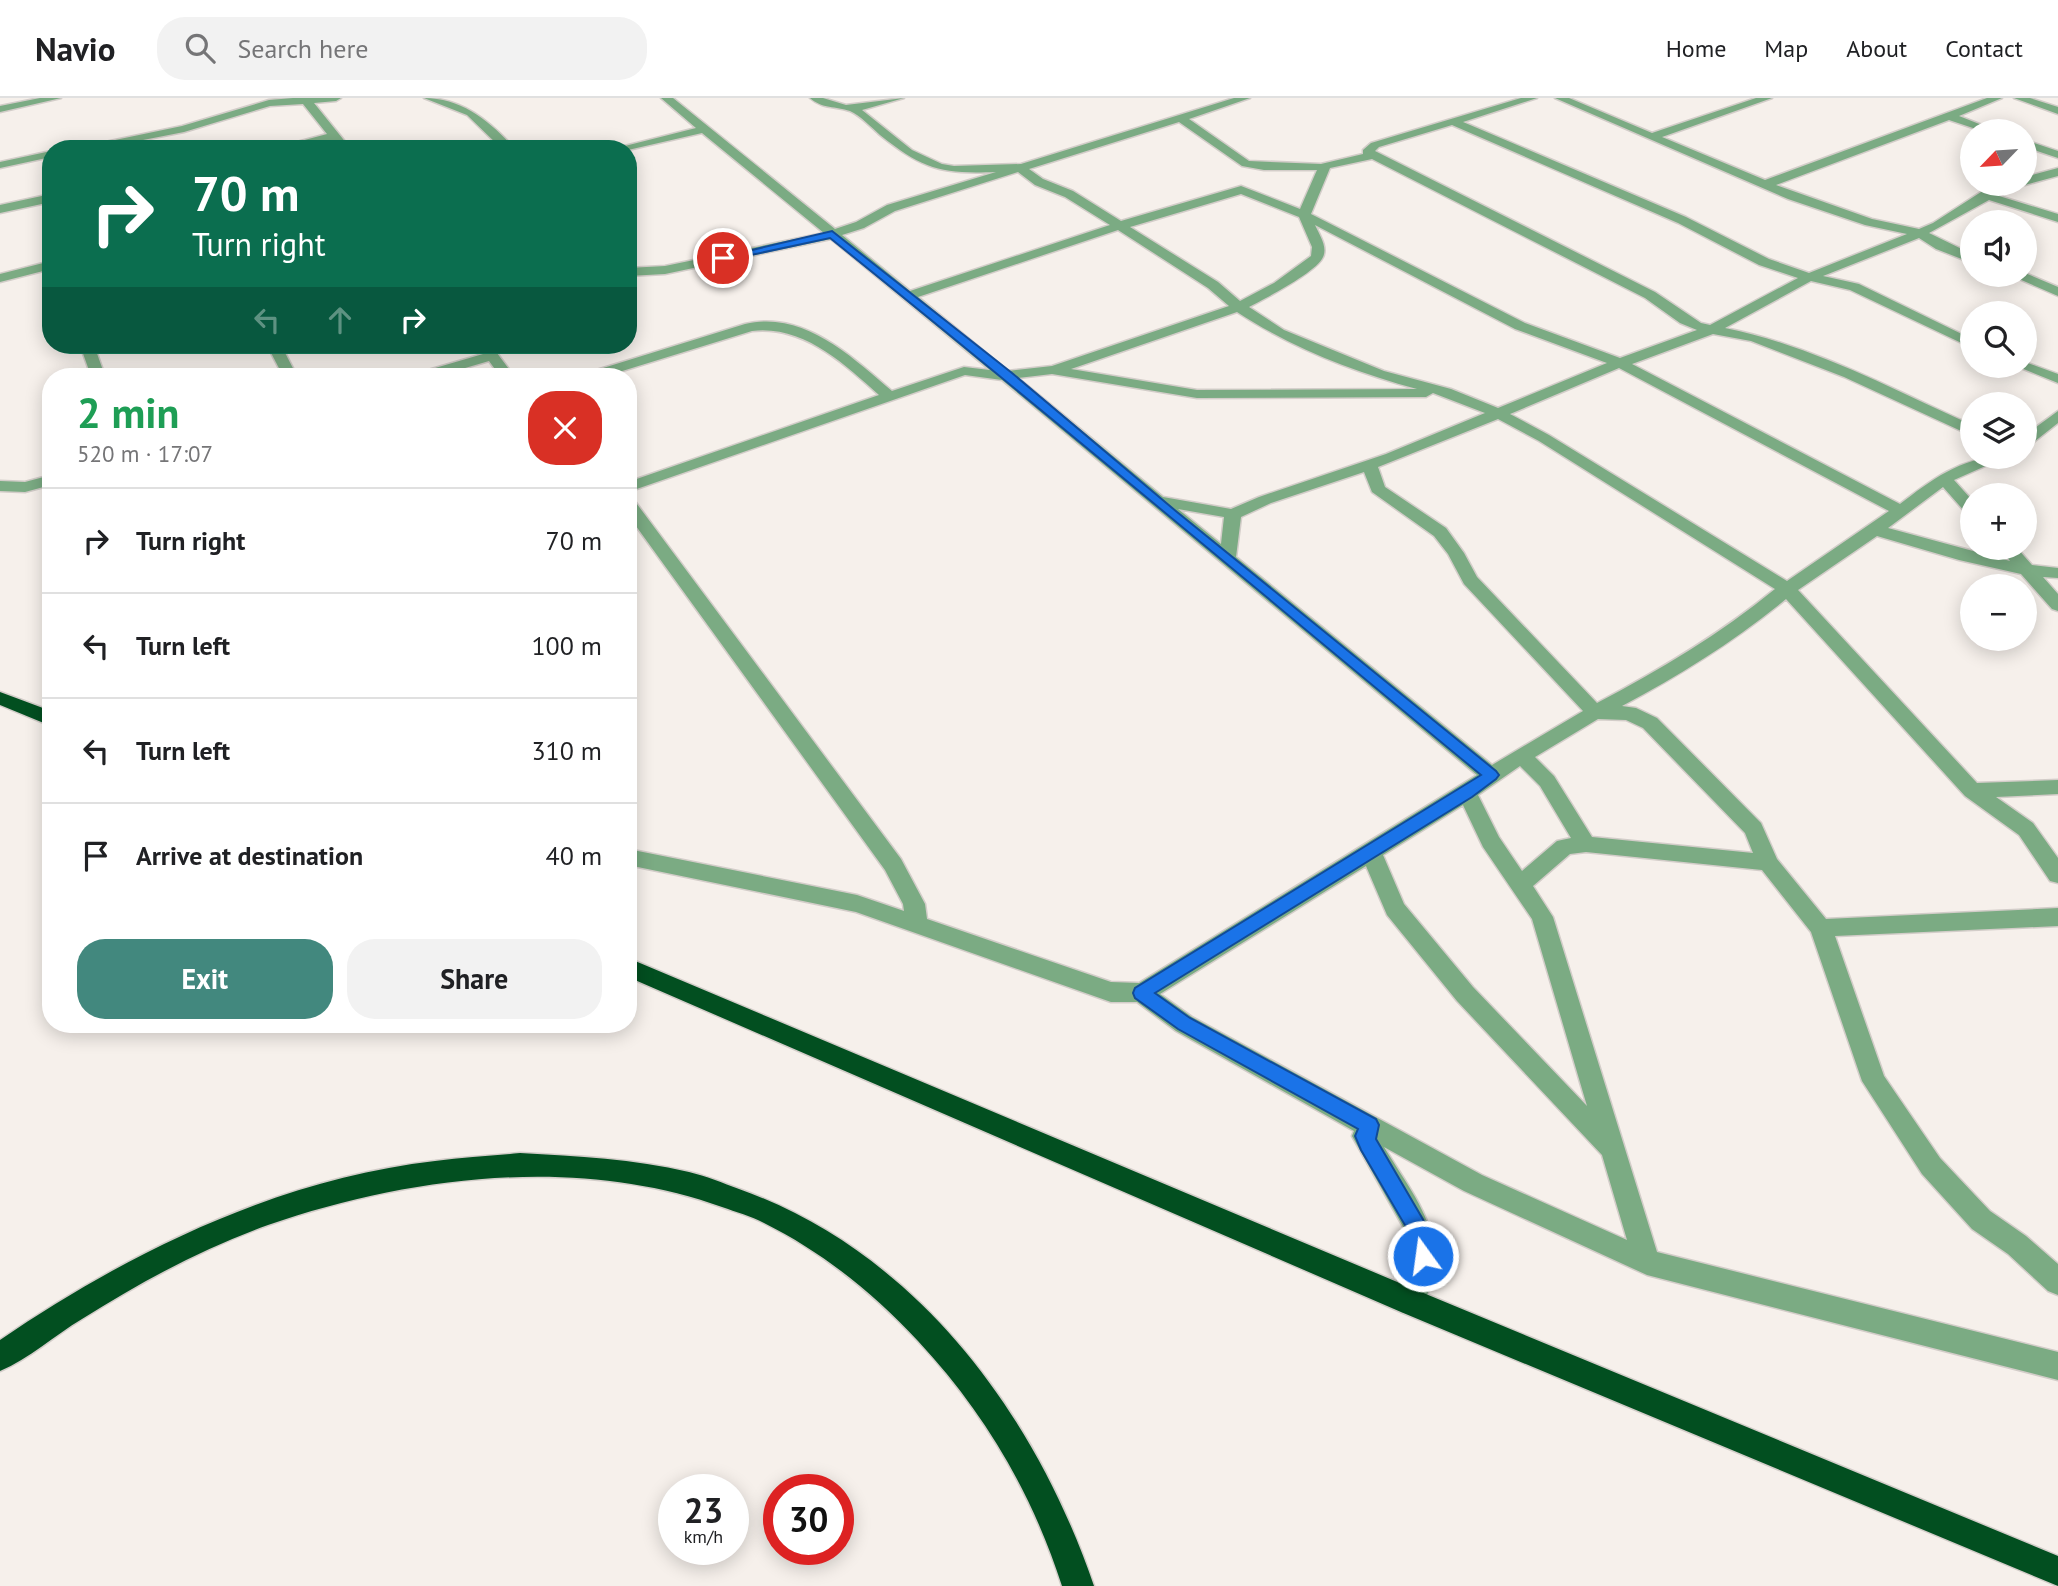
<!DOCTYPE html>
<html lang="en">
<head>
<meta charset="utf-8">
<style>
  :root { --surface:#fff; --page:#f2f2f2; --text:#202124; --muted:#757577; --line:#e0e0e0; --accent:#42887e }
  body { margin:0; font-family:"PT Sans",sans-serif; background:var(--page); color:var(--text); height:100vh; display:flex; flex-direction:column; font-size:26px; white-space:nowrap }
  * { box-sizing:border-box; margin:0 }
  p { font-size:23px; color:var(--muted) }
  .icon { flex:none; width:38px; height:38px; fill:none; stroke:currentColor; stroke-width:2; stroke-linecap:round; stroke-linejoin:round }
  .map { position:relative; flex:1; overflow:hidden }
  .drawer { position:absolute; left:42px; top:270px; width:595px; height:665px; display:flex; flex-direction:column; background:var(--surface); border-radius:28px; box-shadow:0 4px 18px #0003 }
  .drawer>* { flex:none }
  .banner { position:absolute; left:42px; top:42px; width:595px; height:214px; border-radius:28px; box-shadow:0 4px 18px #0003; background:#0b6e4f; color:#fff; overflow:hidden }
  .needle { width:46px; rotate:245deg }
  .buttons { position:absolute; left:1960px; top:21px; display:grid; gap:14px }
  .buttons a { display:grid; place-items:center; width:77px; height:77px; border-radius:50%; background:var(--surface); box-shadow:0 4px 18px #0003; font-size:35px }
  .speed { position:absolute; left:658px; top:1376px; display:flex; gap:14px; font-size:35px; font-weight:700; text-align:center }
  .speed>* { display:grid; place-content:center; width:91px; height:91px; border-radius:50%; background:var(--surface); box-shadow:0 4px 18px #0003; line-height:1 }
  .speed small { font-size:18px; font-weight:400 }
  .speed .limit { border:10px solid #d22; background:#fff; color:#111 }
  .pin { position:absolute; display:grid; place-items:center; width:60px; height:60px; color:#fff; margin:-30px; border:4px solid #fff; border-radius:50%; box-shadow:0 2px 7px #0007 }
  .me { position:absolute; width:77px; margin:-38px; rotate:346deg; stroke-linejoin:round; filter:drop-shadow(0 0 5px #0008) }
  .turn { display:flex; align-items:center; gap:24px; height:147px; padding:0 35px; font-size:32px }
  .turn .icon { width:91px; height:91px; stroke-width:2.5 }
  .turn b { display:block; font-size:49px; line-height:60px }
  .lanes { display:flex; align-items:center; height:66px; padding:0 35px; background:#0003; justify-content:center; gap:35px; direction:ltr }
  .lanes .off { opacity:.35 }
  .round { display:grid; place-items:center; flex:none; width:74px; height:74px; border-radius:28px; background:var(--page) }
  .summary { display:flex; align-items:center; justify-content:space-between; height:119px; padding:0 35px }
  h1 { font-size:42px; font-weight:700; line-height:52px; color:#1e9e55 }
  .primary-button { display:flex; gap:14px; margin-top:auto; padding:14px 35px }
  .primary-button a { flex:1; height:80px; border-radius:28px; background:var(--accent); color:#fff; font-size:28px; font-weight:700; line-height:80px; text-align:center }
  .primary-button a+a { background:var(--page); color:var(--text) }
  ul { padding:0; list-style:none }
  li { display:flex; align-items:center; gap:21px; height:105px; padding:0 35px; border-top:2px solid var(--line) }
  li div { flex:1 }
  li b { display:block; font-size:26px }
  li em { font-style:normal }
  header { display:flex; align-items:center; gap:42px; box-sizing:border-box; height:98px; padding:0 35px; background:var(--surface); border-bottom:2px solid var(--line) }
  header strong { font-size:33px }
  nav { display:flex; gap:38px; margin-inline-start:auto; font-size:24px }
  .search { width:490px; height:63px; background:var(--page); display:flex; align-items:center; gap:18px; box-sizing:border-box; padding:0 24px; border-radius:28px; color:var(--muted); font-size:26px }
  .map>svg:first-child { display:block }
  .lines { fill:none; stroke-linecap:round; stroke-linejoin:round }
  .minor-casing { stroke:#d3cdc9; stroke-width:3 }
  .highway-casing { stroke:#d3cdc9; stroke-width:3 }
  .minor { fill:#7bab83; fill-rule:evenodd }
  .highway { fill:#024f20; fill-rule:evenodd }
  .route { fill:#1a73e8; stroke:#114b97; stroke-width:2 }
</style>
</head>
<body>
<header>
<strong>Navio</strong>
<div class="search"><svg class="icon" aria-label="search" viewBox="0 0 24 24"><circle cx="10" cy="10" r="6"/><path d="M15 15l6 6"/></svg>Search here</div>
<nav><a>Home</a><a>Map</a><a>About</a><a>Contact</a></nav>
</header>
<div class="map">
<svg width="2058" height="1488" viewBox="0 0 2058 1488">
  <rect width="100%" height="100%" fill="#f6f0eb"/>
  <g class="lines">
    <defs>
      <g id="minor">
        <polygon points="40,0 61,0 0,14 0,8"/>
        <polygon points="293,0 341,0 336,3 314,5 351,51 339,51 332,42 293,51 271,51 327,36 303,6 270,8 184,34 97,51 72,51 182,28 269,2"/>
        <path d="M424,0C462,0 490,23 515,51H502L467,17Z"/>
        <path d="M661,0H673L835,131L856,124L887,107L996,74C941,76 924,72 880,37C872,30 860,17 850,13C836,8 822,11 810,0H823L846,7L904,0L862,12L912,52L942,66L954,68L1021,66L1234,0H1250L1189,21L1249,63L1321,66L1363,56V52L1371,45L1521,0H1537L1463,24L1686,119L1769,161L1809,175L1907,136L1865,127L1788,101L1555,0H1569L1652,35L1756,0H1772L1662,39L1765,82L1987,0H2002L1959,18L1997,33H1982L1949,22L1776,87L1872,121L1919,131L1933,125L1981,94L2007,86H2025V79L2058,70V78L2025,87L2023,86L1999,98L2058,116V124L1989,102L1929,135L1972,156V165L1936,151L1919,140L1823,178L1859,186L1972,241V250L1850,192L1811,183L1725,230C1811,247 1892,291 1972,327V338L1844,279L1751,243L1713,236L1632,266L1900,406C1930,383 1961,359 2001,359L1999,362L1954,382L1972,402V417L1966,415L1943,389L1888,430L2010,463L2000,450H2017L2032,467L2058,470V480L2043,479L2058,496V513L2052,511L2021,476L1959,462L1877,438L1798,492L1977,685L2058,682V696L1996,699L2033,725L2058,760V785L2050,783L2019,737L1965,698L1786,501C1735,543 1680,577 1622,608L1636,610L1657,620L1761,725L1777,761L1826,821L2058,810V828L1835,838L1884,978L1940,1060L1990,1113L2026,1138L2058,1166V1197L2048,1193L2008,1156L1972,1131L1922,1076L1862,983L1811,834L1762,772L1586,754L1570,756L1533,788L1553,819L1657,1154L2058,1254V1282L1647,1177L1464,1093L1384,1049C1421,1110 1452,1139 1421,1214L1411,1217L1401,1214L1397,1204L1408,1158L1406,1134L1352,1038L1354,1033L1176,933L1137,904H1111L856,814L628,767V751L857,797L904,813L903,806L885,772L628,417V400L634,402L901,761L925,806L927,821L1111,884L1139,885L1477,677L1002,282L965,277L628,394V384L879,297C843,265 803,227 752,233L606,278H585L587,275L745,226C803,212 851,258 892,293L964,269L990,272L831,141L665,176L628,178V170L665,168L824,135L702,35L628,52L613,51L696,30ZM1179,24L1242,68L1264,72H1317L1300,111L1241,88L1121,123L1073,93L1043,81L1029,71ZM1452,27L1678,125L1759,167L1798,180L1710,227L1701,225L1655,194L1375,53L1379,49ZM1372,61L1645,200L1680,225L1697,232L1620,260L1525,225L1311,116L1330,70ZM1018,74L1035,87L1065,99L1110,127L910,193L842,137L864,130L895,113ZM1241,96L1299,119L1312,149L1311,158L1274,185L1240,203L1218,184L1130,129ZM1315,127L1515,231L1607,265L1498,310L1451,291L1384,273L1284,232L1249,209C1264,201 1317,174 1323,159C1328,149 1319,136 1315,127ZM1118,132L1208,190L1229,208L1052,268L1008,273L918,199ZM1237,214C1292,250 1354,274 1417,291L1197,292L1071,271ZM1619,270L1889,413L1787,483L1549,337L1510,316ZM1052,276L1197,300L1426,299L1433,295L1485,315L1386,356L1259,399L1231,411L1163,399L1018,280ZM1498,321L1539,343L1775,491C1720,536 1660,572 1597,605L1477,479L1464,455L1446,430L1385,389L1378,369ZM1364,374L1372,394L1434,438L1448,456L1464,486L1583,613L1492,667L1236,459L1241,419L1271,405ZM1178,411L1224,419L1221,446ZM1598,621L1626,622L1643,630L1745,735L1753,755L1592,739L1554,678L1535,659ZM1520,668L1540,688L1571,740L1557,743L1522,773L1499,739L1478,697ZM1463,707L1483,749L1532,821L1587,1008L1473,889L1404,806L1383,757ZM1366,768L1387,817L1457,903L1602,1057L1627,1142L1482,1077L1192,919L1160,896Z"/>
        <polygon points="2014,0 2030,0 2058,9 2058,16"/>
        <polygon points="2025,42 2058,53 2058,60 2025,49"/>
        <polygon points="51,53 51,59 0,70 0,64"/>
        <polygon points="51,96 51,104 0,115 0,107"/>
        <polygon points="51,163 51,171 0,184 0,176"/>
        <polygon points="2025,175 2058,189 2058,198 2010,177"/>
        <polygon points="80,247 94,247 105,278 91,278"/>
        <polygon points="267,247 281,247 297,278 283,278"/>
        <polygon points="477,247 491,247 514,278 500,278 489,263 438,278 416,278 418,275 483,256"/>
        <polygon points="2025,264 2058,276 2058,285 2016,268 2025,268"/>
        <polygon points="2058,313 2058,325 2030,347 2025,349 2025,337"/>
        <polygon points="51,377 51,387 25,394 0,393 0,383 25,384"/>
      </g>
      <g id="highway">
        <polygon points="0,594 51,613 51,628 0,607"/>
        <polygon points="628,860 1421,1194 2058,1458 2058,1488 1401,1214 628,879"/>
        <path d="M520,1055C578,1058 633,1061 689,1074C706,1078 723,1085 739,1091C916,1154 1035,1315 1094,1488H1062C1032,1395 985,1315 918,1243C873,1195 824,1155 764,1125C751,1118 736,1114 722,1109C577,1057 411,1078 268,1127C203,1150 141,1184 82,1221C55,1237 29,1261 0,1273V1242C129,1154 278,1081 435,1063C464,1059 492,1058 520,1055Z"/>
      </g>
    </defs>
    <!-- minor casing -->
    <use href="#minor" class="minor-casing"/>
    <!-- highway casing -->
    <use href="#highway" class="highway-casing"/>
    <!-- minor -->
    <use href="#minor" class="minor"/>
    <!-- highway -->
    <use href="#highway" class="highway"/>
  </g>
  <!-- route -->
  <path class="route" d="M832,133L1012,275L1177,414L1496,673L1499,677L1496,681L1472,699L1155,895L1190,920L1376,1021L1379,1027L1376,1041L1428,1130L1433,1146L1430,1165L1423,1168L1416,1165L1409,1134L1361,1052L1355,1038L1358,1031L1178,931L1135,900L1133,895L1135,890L1481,677C1264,498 1049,316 830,140L723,163L718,160Z"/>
</svg>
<div class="buttons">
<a><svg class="needle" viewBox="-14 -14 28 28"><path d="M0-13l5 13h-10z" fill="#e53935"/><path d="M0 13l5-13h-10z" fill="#757577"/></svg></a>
<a><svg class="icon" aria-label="sound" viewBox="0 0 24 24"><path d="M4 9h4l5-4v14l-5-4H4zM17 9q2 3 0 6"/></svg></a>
<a><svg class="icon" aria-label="search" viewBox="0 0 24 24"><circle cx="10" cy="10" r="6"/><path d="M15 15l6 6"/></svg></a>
<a><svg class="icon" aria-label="layers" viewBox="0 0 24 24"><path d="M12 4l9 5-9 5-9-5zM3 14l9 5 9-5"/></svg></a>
<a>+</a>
<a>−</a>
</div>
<div class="speed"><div>23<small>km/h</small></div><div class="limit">30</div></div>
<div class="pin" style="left:723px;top:160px;background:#d93025"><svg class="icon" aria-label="arrive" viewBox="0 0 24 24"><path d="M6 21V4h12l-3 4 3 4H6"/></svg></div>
<svg class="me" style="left:1423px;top:1158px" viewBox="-20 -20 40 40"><circle r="17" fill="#1a73e8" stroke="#fff" stroke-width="3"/><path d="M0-11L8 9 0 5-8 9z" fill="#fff"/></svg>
<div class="banner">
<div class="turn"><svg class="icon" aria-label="right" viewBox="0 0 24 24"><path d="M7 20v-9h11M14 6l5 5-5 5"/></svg><div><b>70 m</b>Turn right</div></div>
<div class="lanes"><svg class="icon off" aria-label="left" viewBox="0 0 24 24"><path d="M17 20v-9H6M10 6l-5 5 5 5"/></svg><svg class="icon off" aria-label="ahead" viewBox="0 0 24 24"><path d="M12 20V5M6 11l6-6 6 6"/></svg><svg class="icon" aria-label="right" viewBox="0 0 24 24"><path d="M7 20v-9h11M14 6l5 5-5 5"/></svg></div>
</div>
<section class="drawer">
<div class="summary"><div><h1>2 min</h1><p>520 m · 17:07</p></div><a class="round" style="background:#d93025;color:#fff"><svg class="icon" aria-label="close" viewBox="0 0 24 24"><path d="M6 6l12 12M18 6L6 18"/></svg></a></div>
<ul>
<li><svg class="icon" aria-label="right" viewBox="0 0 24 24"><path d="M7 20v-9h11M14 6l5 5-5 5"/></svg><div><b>Turn right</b></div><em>70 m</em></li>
<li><svg class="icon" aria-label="left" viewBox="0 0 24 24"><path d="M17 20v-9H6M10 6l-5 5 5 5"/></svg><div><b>Turn left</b></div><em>100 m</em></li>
<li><svg class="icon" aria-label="left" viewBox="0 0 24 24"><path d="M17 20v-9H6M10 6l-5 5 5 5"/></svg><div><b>Turn left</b></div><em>310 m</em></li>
<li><svg class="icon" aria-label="arrive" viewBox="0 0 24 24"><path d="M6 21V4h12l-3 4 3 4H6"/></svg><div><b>Arrive at destination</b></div><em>40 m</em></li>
</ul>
<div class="primary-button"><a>Exit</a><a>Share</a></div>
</section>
</div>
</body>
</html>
